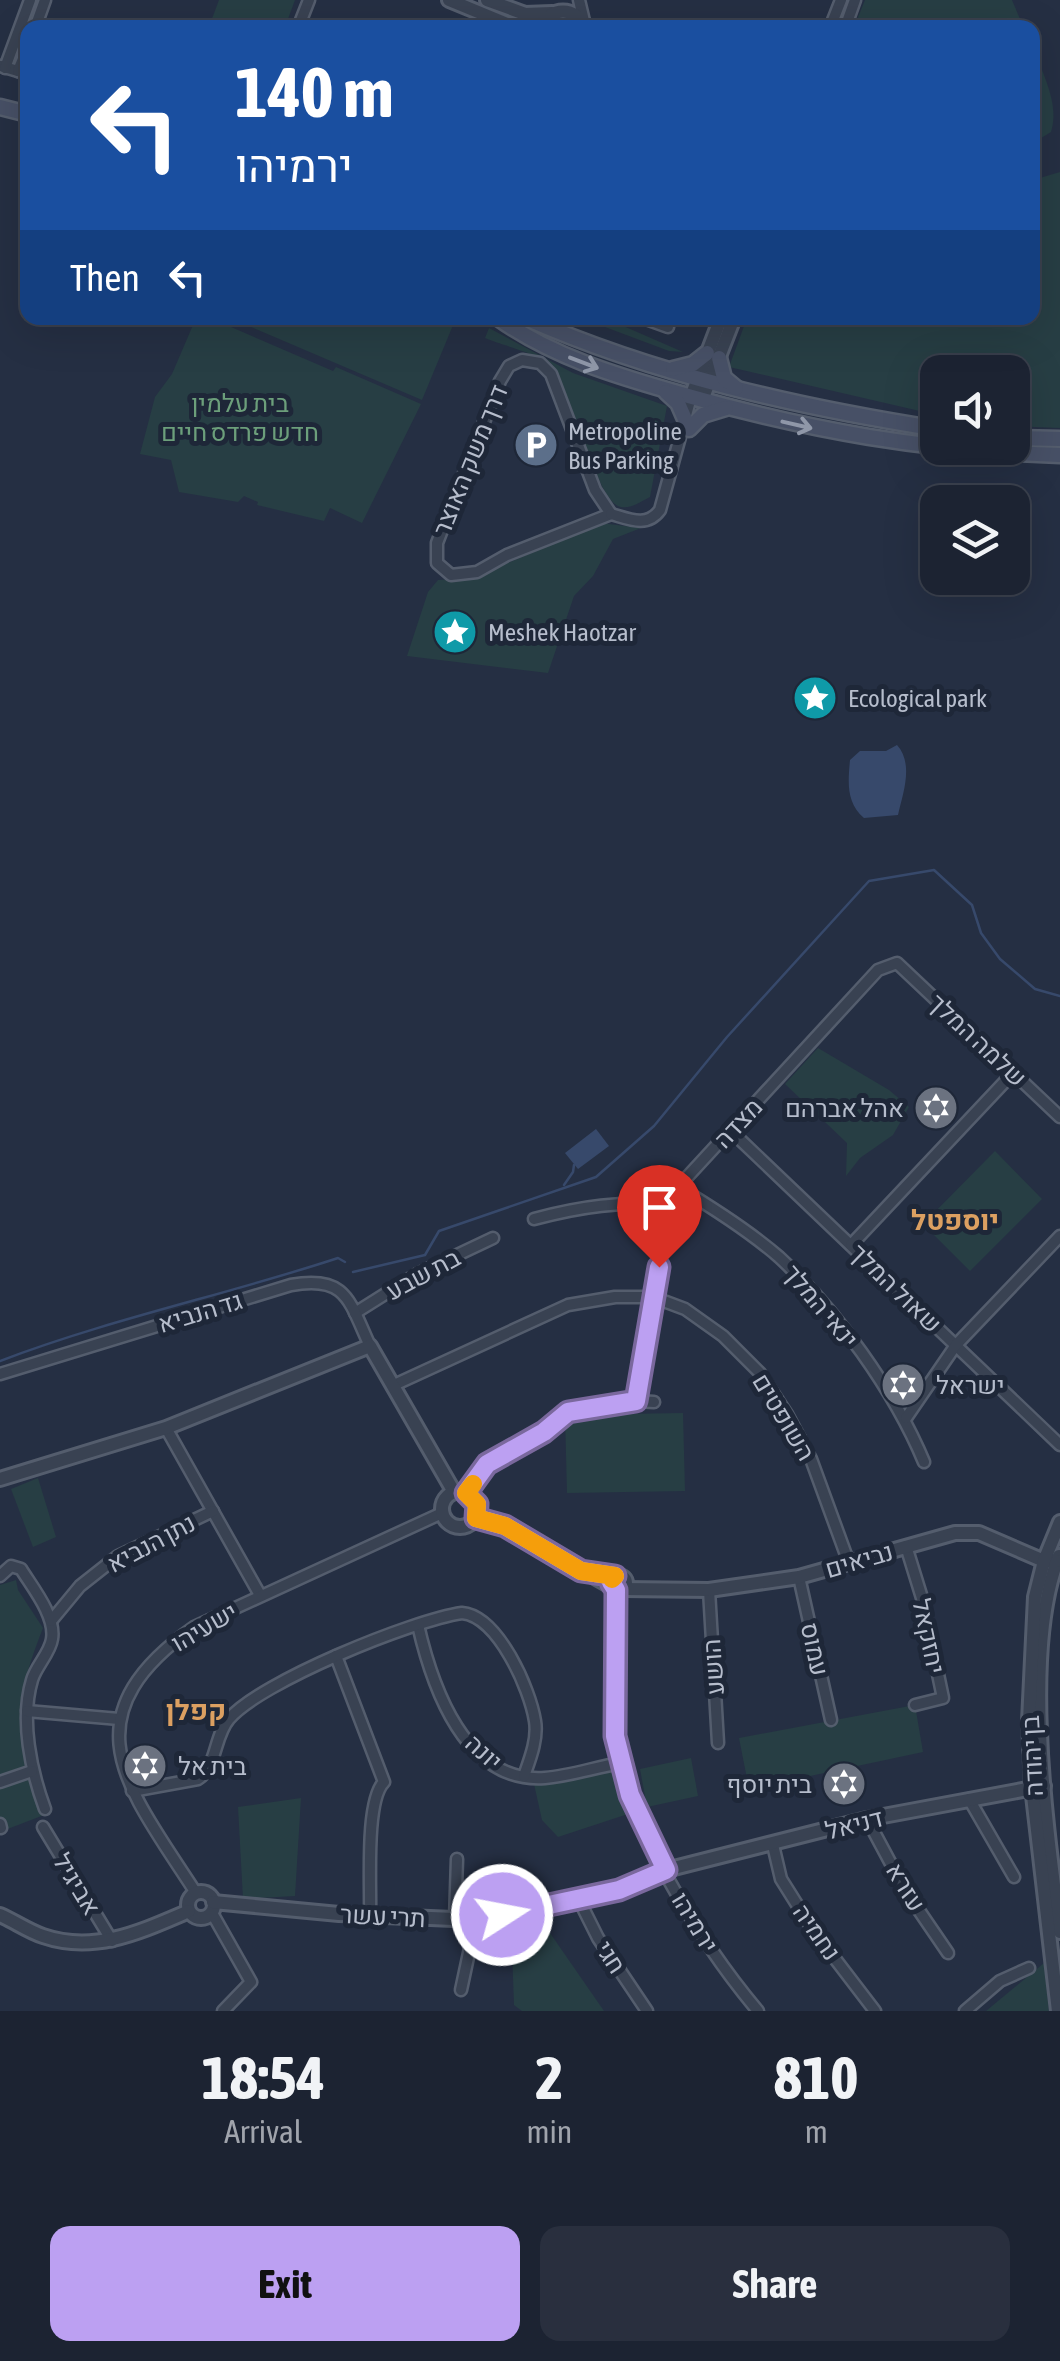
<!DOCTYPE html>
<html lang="en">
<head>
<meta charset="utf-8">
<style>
  :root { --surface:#1c2332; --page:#292f3e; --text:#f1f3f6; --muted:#a0a4ac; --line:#3a404d; --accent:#bca0f2 }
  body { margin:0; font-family:"Asap Condensed",Heebo,sans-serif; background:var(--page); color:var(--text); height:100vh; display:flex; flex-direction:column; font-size:38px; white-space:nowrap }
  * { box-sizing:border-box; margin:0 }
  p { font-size:32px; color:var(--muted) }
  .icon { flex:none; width:55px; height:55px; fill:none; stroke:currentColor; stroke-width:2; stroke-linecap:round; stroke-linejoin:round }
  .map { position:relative; height:2011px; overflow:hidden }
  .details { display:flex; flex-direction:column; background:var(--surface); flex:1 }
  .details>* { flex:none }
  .hud { position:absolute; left:20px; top:20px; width:1020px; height:305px; border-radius:20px; box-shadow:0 10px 40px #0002,0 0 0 2px var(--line); background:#1a4fa0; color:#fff; overflow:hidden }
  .buttons { position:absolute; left:920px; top:355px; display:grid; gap:20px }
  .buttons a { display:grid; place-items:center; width:110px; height:110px; border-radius:20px; background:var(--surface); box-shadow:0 10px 40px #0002,0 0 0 2px var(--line); font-size:50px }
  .pin { position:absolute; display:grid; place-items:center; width:85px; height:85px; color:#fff; margin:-102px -42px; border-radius:50% 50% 50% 0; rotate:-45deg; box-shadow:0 0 10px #0007 }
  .pin .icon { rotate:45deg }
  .me { position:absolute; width:110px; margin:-55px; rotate:79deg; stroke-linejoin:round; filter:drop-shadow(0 0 8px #0008) }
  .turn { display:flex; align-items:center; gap:35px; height:210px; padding:0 50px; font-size:45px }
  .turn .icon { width:130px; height:130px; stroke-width:2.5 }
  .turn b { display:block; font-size:70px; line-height:85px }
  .then { display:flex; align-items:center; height:95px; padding:0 50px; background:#0003; gap:20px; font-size:38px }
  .eta { display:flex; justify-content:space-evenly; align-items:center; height:170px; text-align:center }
  .eta b { font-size:60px; font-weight:700; line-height:70px }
  .primary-button { display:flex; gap:20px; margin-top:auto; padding:20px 50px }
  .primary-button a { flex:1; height:115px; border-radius:20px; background:var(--accent); color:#111; font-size:40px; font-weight:700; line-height:115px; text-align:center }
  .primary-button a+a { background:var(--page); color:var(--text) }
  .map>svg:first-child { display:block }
  .green { fill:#273e44 }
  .water { fill:#37496b }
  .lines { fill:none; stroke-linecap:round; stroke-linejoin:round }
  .stream { stroke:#37496b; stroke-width:2.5 }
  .minor-casing { stroke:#545d6d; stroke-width:15 }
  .tertiary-casing { stroke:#545d6d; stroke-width:18 }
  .secondary-casing { stroke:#545d6d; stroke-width:19 }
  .minor { stroke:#394252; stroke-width:10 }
  .tertiary { stroke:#394252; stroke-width:12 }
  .secondary { stroke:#475066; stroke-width:14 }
  .oneway { stroke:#8f97a8 }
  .route-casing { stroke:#7a689d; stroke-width:25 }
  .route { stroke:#bca0f2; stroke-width:18 }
  .slow { stroke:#f59e0b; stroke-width:18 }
  .labels { text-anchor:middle; stroke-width:10; stroke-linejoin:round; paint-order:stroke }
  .park-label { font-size:25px; fill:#6c9f7b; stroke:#1e2738 }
  .poi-label { font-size:25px; fill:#b6bdcc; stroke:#1e2738; text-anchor:start }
  .street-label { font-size:25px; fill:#b6bdcc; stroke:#1e2738 }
  .neighbourhood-label { font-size:28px; font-weight:bold; fill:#dca061; stroke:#1e2738 }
</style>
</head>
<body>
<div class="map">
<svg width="1060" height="2011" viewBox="0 0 1060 2011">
  <rect width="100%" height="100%" fill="#252f43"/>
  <!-- green -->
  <g class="green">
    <polygon points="219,0 295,0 285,27 219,28 210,24"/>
    <polygon points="865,0 1012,0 1020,19 1002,28 854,27"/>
    <path d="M1033,48C1043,74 1060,105 1051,132L1033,143Z"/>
    <polygon points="1060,172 1060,428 1013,426 1012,372 938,372 937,415 729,367 747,318 1032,318 1033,180"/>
    <polygon points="196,318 210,318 333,371 336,367 421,404 362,523 330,508 324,521 257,505 258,502 244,496 238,502 179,492 171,460 140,454 155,397 172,374"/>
    <polygon points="245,318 456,318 422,400 242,323"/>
    <polygon points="581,318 605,318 683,352 669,351"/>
    <path d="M489,328L573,373L667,406L650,497C642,501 631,509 621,507C595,502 573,388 549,364C539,354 501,345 485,338Z"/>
    <polygon points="601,523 641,528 613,539 593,576 574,596 548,673 407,656 428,592 438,580 473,578"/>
    <polygon points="818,1048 889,1090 909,1107 893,1135 860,1158 846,1176 847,1143 785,1084"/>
    <polygon points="995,1151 1042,1199 970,1271 923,1224"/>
    <polygon points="683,1413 685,1491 567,1493 565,1415"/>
    <polygon points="38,1478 56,1537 33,1547 11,1489"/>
    <path d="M16,1580L18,1590L43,1628C10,1712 16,1731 44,1815L5,1830L0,1816V1585Z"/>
    <polygon points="915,1705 923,1752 749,1789 739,1738"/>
    <polygon points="691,1758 698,1796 647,1807 640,1769"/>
    <polygon points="617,1769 631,1813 558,1837 542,1820 534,1784"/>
    <polygon points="301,1798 295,1896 243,1899 238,1807"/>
    <polygon points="541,1920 604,2011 522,2011 514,2005 511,1922"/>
    <polygon points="1044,1963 1049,2011 986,2011"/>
  </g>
  <!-- water -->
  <g class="water">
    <path d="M897,745C914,764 903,793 898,815L864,818C846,802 848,783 850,760L860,751H886Z"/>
    <polygon points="596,1129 609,1146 578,1169 565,1153"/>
  </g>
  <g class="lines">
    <!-- stream -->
    <g class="stream">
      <polyline points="564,1185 573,1172 574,1165"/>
      <polyline points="353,1272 425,1255 439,1231 596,1177 654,1126 727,1037 869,881 934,870 972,905 981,933 1000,959 1035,989 1060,996"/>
      <path d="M0,1361C110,1319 226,1295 338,1258L345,1262"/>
    </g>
    <defs>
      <g id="minor">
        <polyline points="579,0 584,21"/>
        <polyline points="35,28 45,0"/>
        <polyline points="298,28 309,0"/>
        <polyline points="830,28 841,0"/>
        <polyline points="845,28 855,0"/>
        <polyline points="1,66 28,74"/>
        <polyline points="5,68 30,0"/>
        <polyline points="18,71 28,47"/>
        <polyline points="643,318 668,327"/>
        <polygon points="522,360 540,363 551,374 595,490 611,514 507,555 477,572 451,575 437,563 437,543 500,381 509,366"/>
        <path d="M611,514C629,519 647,528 660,510L691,397"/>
        <polyline points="731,1131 1060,1445"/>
        <path d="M678,1187C713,1208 748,1230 779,1257C836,1310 894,1390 924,1462"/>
        <path d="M534,1219C579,1207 623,1200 670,1206"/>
        <polyline points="851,1245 1013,1073"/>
        <polyline points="355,1313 417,1274 493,1238"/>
        <path d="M0,1374L291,1285C347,1275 349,1301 370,1346"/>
        <polyline points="394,1385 568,1305 615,1297 653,1297 685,1309 723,1336 760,1373 787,1414 811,1459 849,1563"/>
        <polyline points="636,1401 670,1206 678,1187 878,970 897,963 1060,1117"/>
        <polyline points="906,1418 956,1345 1060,1236"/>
        <polyline points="166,1428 260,1595"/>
        <polyline points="466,1493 487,1464 544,1432 568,1412 636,1401 654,1402"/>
        <polyline points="906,1546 922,1598 943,1698 915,1705"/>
        <path d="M0,1576L11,1566L21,1569C32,1587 56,1616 52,1639C50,1653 36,1666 32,1680C20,1720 31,1771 45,1809"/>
        <polyline points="799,1577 831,1720"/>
        <path d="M616,1590C616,1638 611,1688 615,1735C623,1820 704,1947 758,2011"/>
        <polyline points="709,1590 718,1743"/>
        <polyline points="51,1621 80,1586 118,1556 213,1511"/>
        <path d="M418,1625C432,1686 465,1784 545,1778C570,1776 596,1767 621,1763"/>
        <path d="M336,1656L384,1782C365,1801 371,1886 370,1915"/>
        <polyline points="27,1711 119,1719"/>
        <polyline points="0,1782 32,1771"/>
        <path d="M132,1791L198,1779C217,1767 214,1736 229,1719C260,1682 413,1620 462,1613C498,1616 530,1689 535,1721C538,1739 530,1759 524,1776"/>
        <polyline points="969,1799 1014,1877"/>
        <polyline points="867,1819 905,1890 948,1953"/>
        <polyline points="0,1824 1,1828"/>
        <polyline points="43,1827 112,1941"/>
        <polyline points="773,1845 781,1879 813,1930 875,2011"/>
        <path d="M196,1893C129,1789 64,1719 194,1627L442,1513"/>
        <polyline points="579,1900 598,1938 647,2011"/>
        <polyline points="212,1913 251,1982 223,2011"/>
        <polyline points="455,1920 457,1859"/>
        <polyline points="461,1990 476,1920"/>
        <polyline points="965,2011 1000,1981 1029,1968"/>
      </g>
      <g id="tertiary">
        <polyline points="449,0 517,28"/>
        <polyline points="487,0 525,14 552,13"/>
        <path d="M539,28C551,6 575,6 587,28"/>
        <polyline points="691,397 721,318"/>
        <polyline points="702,400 734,318"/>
        <polyline points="0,1479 166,1428 370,1346 454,1492"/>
        <circle cx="460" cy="1509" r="18"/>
        <polyline points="475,1518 505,1526 612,1587"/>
        <path d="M1059,1556C1021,1651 1047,1831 1060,1932"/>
        <circle cx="619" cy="1583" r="7"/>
        <polyline points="623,1589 709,1590 799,1577 955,1533 979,1533 1044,1561 1057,1561"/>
        <circle cx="201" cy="1905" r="13"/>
        <polyline points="213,1902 339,1914 476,1920 619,1890 666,1870 867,1819 1044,1786"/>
        <path d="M0,1915C14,1921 28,1931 43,1936C95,1954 142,1931 189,1911"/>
        <polyline points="1058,2011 1032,1787 1029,1721 1035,1597 1044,1561 1060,1522"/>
      </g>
      <g id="secondary">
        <polyline points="0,107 28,114"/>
        <path d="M498,318C553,357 617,376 681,394C810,431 926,451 1060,455"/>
        <path d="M526,318C656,375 797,407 938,429"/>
        <polyline points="719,358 724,378 736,388"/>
        <polyline points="673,369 693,364 707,353"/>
        <polyline points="666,392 678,403 685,419"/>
        <polyline points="689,429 703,415 726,408"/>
        <polyline points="1012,438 1060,439"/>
      </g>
    </defs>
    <!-- minor casing -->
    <use href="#minor" class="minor-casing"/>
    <!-- tertiary casing -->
    <use href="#tertiary" class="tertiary-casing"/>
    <!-- secondary casing -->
    <use href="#secondary" class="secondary-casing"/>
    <!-- minor -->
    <use href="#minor" class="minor"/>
    <!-- tertiary -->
    <use href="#tertiary" class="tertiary"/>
    <!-- secondary -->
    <use href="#secondary" class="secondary"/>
  </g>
  <!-- one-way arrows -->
  <defs><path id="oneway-shaft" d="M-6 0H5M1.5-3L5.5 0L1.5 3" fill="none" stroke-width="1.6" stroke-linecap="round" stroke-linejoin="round" transform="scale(2.5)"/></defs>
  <g class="oneway">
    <use href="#oneway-shaft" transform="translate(584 363) rotate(21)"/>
    <use href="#oneway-shaft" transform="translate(797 425) rotate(13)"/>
  </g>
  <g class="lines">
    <defs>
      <polyline id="route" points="502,1915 619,1890 666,1870 630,1795 615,1736 616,1590 611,1582 615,1576 581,1571 505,1526 476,1518 477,1504 466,1493 487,1464 544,1432 568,1412 636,1401 659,1267"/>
    </defs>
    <!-- route casing -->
    <use href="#route" class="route-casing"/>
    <!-- route -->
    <use href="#route" class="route"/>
    <!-- slow -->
    <polyline class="slow" points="473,1484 466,1493 477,1504 476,1518 505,1526 581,1571 615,1576 612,1579"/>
  </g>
  <!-- icons -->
  <defs>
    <symbol id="parking-disc" viewBox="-11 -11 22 22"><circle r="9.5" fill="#5c6f8a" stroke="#1e2738"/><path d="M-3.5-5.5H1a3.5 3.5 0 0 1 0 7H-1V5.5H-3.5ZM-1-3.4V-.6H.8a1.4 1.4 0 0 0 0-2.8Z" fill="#fff"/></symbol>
    <symbol id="sight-disc" viewBox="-11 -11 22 22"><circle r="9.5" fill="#0f9aa8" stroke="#1e2738"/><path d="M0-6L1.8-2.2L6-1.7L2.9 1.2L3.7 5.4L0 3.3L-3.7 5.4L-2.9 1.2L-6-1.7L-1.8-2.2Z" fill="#fff"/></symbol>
    <symbol id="synagogue-disc" viewBox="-11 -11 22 22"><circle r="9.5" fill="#6b7280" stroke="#1e2738"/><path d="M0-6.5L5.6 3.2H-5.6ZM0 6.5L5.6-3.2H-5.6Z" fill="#fff"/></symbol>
  </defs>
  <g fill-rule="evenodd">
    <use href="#parking-disc" x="511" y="420" width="50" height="50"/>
    <use href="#sight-disc" x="430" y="607" width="50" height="50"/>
    <use href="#sight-disc" x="790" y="673" width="50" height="50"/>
    <use href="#synagogue-disc" x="911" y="1083" width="50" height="50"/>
    <use href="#synagogue-disc" x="878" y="1360" width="50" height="50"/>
    <use href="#synagogue-disc" x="120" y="1741" width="50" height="50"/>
    <use href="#synagogue-disc" x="819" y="1759" width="50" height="50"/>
  </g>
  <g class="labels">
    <!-- park labels -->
    <g class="park-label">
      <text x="240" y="412">בית עלמין<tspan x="240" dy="29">חדש פרדס חיים</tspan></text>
    </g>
    <!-- poi labels -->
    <g class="poi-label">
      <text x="568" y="440">Metropoline<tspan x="568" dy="29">Bus Parking</tspan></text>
      <text x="488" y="641">Meshek Haotzar</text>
      <text x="848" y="707">Ecological park</text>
      <text x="904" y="1117" text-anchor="end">אהל אברהם</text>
      <text x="936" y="1394">ישראל</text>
      <text x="178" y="1775">בית אל</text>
      <text x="812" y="1793" text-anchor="end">בית יוסף</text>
    </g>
    <!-- street labels -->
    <g class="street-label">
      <text transform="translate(470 460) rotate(-68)" y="9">דרך משק האוצר</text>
      <text transform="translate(978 1040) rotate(43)" y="9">שלמה המלך</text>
      <text transform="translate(738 1123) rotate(-47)" y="9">מצדה</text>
      <text transform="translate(423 1274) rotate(-28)" y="9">בת שבע</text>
      <text transform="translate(896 1288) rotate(44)" y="9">שאול המלך</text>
      <text transform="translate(821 1306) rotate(50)" y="9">ינאי המלך</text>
      <text transform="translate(200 1312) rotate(-17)" y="9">גד הנביא</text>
      <text transform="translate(784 1417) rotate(59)" y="9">השופטים</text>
      <text transform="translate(151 1543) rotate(-28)" y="9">נתן הנביא</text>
      <text transform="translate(859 1560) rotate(-16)" y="9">נביאים</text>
      <text transform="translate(204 1627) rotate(-30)" y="9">ישעיהו</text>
      <text transform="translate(929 1636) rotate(78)" y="9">יחזקאל</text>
      <text transform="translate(815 1649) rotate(78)" y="9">עמוס</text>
      <text transform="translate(713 1667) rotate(-94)" y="9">הושע</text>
      <text transform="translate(484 1752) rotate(42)" y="9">יונה</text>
      <text transform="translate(1032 1756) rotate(-93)" y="9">בן יהודה</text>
      <text transform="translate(854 1824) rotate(-14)" y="9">דניאל</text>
      <text transform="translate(77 1884) rotate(59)" y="9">אביגיל</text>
      <text transform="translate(906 1887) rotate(59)" y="9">עזרא</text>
      <text transform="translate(383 1916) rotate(3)" y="9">תרי עשר</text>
      <text transform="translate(695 1922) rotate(59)" y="9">ירמיהו</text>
      <text transform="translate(817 1932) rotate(55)" y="9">נחמיה</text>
      <text transform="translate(611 1957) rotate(57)" y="9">חגי</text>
    </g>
    <!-- neighbourhood labels -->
    <g class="neighbourhood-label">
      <text x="955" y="1230">יוספטל</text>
      <text x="196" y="1720">קפלן</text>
    </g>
  </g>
</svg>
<div class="buttons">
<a><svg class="icon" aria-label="sound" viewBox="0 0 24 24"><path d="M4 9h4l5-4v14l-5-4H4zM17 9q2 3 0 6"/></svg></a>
<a><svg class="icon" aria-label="layers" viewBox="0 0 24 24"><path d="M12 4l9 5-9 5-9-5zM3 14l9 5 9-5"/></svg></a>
</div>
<div class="pin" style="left:659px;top:1267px;background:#d93025"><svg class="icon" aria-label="arrive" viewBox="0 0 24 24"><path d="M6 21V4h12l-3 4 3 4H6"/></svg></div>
<svg class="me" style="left:502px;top:1915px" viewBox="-20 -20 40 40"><circle r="17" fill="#bca0f2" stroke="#fff" stroke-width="3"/><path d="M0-11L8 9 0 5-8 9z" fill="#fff"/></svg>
<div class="hud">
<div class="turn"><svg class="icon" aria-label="left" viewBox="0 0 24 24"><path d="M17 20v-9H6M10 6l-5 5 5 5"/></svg><div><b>140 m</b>ירמיהו</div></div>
<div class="then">Then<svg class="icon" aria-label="left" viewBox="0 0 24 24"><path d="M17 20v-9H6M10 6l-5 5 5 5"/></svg></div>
</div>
</div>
<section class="details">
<div class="eta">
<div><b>18:54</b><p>Arrival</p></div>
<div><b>2</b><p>min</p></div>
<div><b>810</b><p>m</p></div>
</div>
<div class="primary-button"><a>Exit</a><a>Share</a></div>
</section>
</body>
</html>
